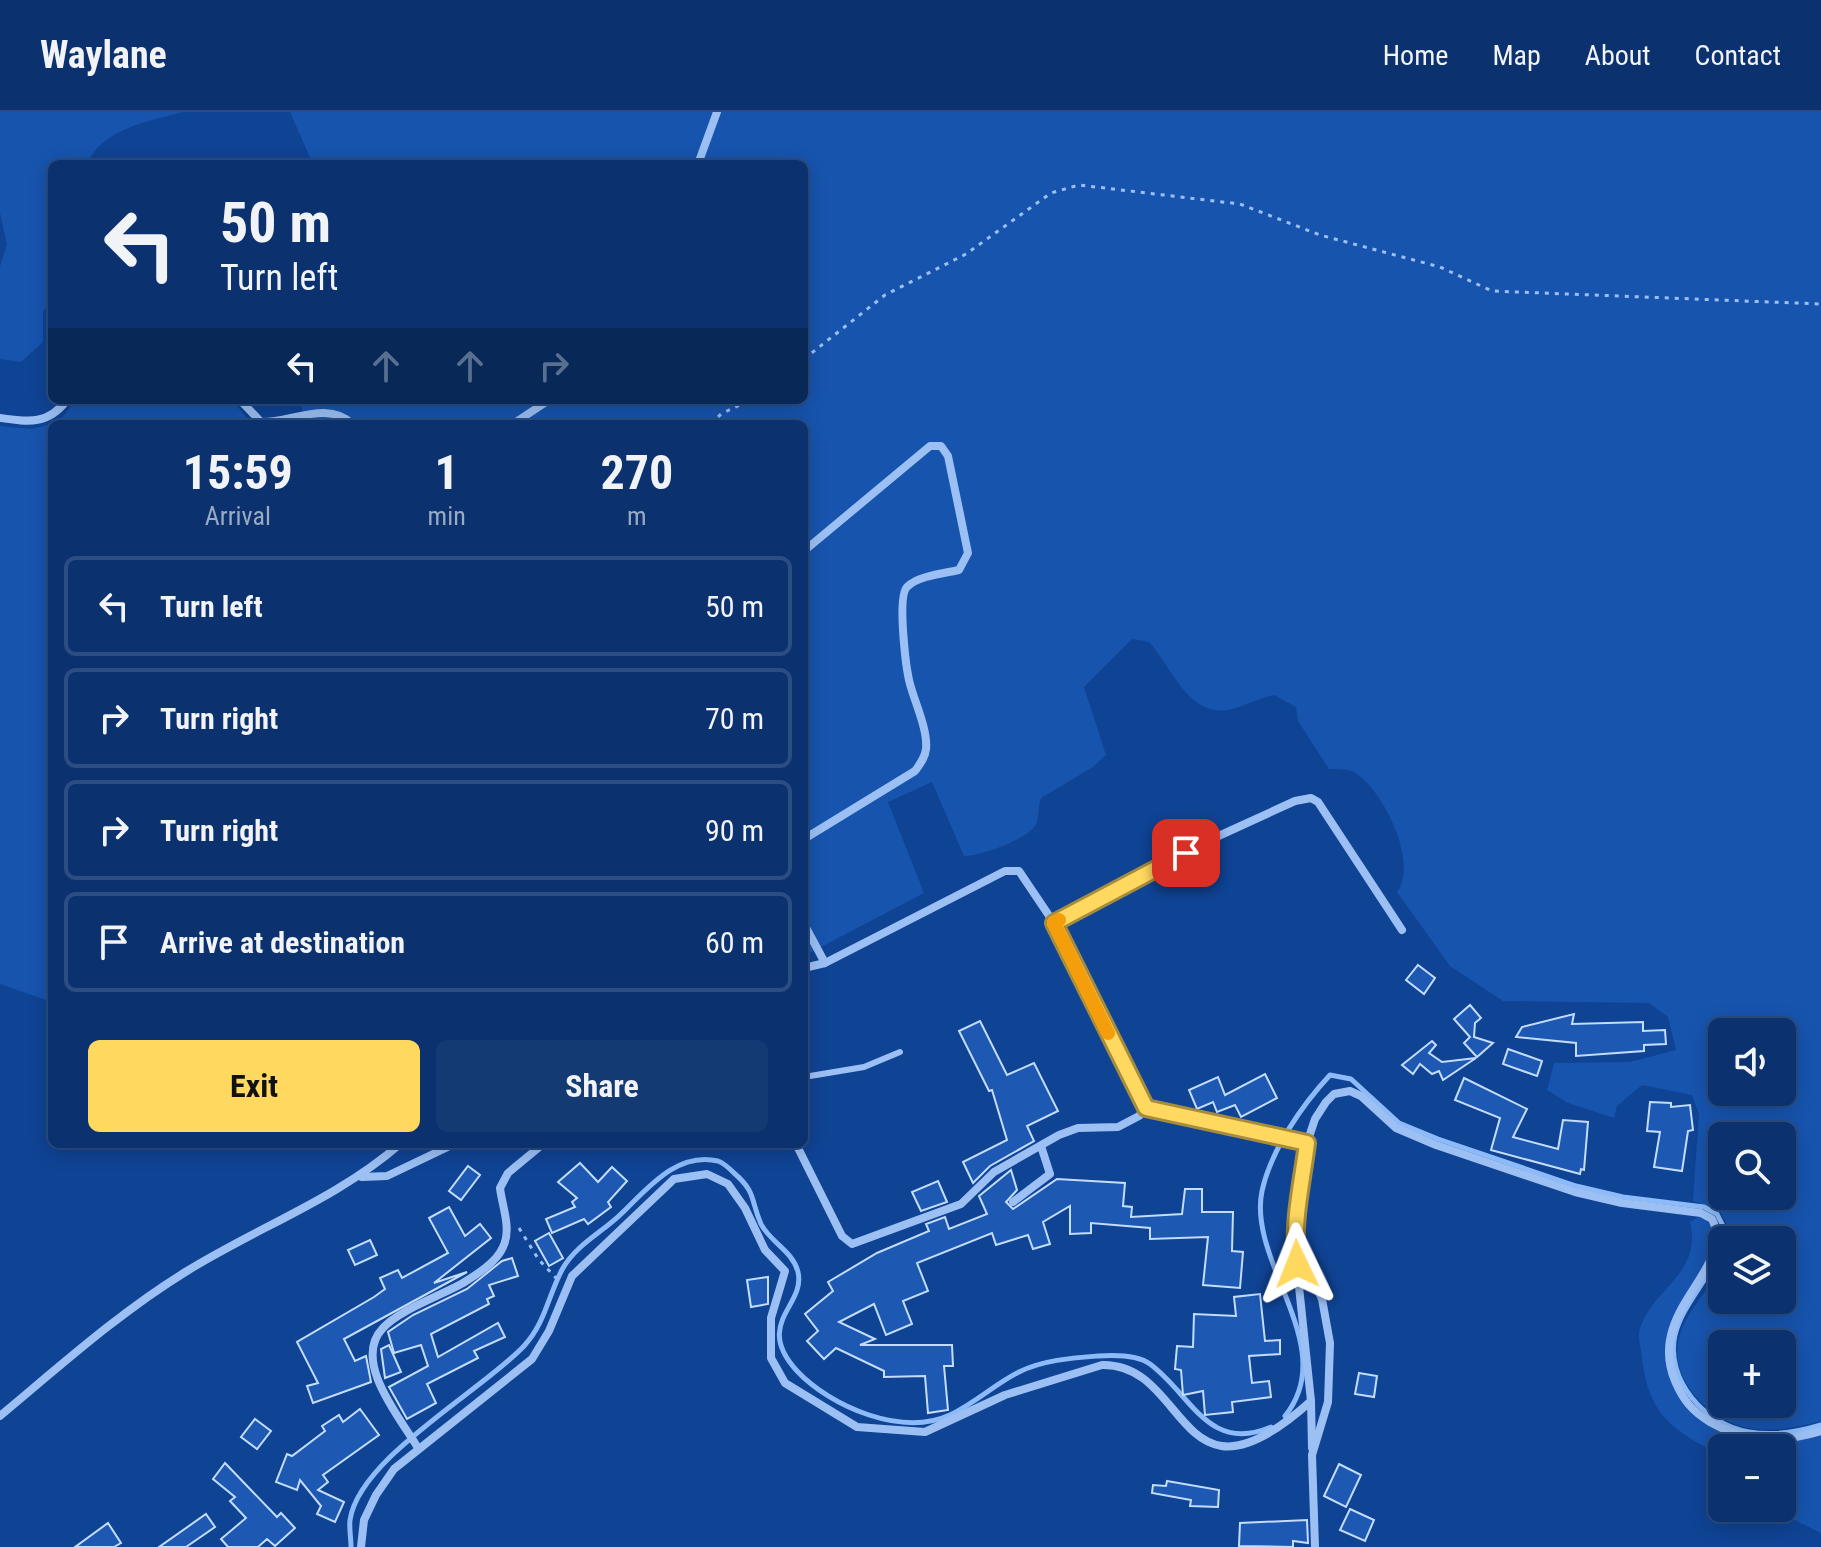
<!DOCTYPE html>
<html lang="en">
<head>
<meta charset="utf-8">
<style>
  :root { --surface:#0b326f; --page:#143a74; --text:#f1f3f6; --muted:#9aaac3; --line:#2b4d82; --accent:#ffd85f }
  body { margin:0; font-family:"Roboto Condensed",sans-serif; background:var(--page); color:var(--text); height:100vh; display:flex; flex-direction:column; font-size:30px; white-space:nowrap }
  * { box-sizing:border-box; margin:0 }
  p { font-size:26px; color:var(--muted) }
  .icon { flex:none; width:44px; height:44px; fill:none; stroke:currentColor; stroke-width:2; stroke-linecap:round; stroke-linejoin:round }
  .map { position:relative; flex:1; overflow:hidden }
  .panel { position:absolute; left:48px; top:308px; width:760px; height:728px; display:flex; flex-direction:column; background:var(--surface); border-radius:12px; box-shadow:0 4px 20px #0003,0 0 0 2px var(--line) }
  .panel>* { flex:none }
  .guide { position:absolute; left:48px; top:48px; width:760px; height:244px; border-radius:12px; box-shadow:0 4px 20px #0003,0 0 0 2px var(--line); background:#0b326f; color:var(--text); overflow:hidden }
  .fabs { position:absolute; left:1708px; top:906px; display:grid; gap:16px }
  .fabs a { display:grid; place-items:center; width:88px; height:88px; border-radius:12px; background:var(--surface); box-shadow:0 4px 20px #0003,0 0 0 2px var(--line); font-size:40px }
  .pin { position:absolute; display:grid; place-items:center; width:68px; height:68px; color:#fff; margin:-34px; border-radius:16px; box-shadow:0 4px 12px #0006 }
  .me { position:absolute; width:88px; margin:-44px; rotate:358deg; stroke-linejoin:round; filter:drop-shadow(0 0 6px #0008) }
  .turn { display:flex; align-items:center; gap:28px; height:168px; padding:0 40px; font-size:36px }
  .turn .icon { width:104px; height:104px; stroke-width:2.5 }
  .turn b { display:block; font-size:56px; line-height:68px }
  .lanes { display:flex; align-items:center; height:76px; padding:0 40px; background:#0003; justify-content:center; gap:40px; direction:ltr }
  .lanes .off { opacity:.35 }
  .eta { display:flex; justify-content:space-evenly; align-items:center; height:136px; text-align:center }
  .eta b { font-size:48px; font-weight:700; line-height:56px }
  .cta { display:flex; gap:16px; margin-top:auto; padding:16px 40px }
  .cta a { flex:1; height:92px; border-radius:12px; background:var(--accent); color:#111; font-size:32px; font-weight:700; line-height:92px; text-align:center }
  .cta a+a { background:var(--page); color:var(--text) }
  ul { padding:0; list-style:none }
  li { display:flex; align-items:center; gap:24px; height:100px; margin:0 16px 12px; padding:0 24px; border:4px solid var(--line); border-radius:12px }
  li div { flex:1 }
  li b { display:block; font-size:30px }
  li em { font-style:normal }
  header { display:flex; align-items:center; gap:48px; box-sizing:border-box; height:112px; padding:0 40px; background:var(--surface); border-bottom:2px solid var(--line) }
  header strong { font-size:38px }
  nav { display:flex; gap:44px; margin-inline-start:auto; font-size:28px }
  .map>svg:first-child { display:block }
  .green { fill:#1754ae; fill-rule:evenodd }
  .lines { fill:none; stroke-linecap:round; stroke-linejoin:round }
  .stream { stroke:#8dbaf8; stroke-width:5 }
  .building { fill:#1d59b3; stroke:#c4dcfe; stroke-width:2 }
  .path { stroke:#9cc0f4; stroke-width:3; stroke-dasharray:4 6; stroke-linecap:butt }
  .service { stroke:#9cc0f4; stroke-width:6 }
  .minor { stroke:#9cc0f4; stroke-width:8 }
  .route-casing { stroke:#a68c3e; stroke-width:20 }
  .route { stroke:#ffd85f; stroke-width:14 }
  .slow { stroke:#f59e0b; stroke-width:14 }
</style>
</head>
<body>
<header>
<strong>Waylane</strong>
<nav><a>Home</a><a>Map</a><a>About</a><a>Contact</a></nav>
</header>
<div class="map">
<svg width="1821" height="1435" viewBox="0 0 1821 1435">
  <rect width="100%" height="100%" fill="#0f4394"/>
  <!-- green -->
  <g class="green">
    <path d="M0,0H183C150,9 104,16 88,50L92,52H52V186L43,200V230L21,250L0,247V155L7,132L0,101Z"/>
    <path d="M290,0H1821V1309C1798,1315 1772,1321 1748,1316C1707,1307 1666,1265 1680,1222C1689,1194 1715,1174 1722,1146V1188H1782V1128H1727V1113L1720,1099L1693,1089L1699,1002L1692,983L1642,973L1617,994L1614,1006L1568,991L1547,978L1554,951L1630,950L1676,938L1668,905L1649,891L1503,889L1450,854L1397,780C1419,751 1383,677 1354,660C1347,657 1337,657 1329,657L1298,609L1296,595L1274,583C1259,586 1247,593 1232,597C1189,608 1172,555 1149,530L1132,527L1084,575L1106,643L1093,655L1041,686C1038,694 1039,706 1036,712C1028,728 979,744 964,744L932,670L888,690L924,781L804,844V312H304L301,288H804V52H336L334,46L312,50ZM1722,920H1782V980H1722ZM1722,1024H1782V1084H1722ZM1722,1232H1782V1292H1722Z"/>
    <polygon points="76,288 232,288 252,312 52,312 62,306"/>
    <polygon points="52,312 52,890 0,872 0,314 31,317"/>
    <path d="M1701,1103L1714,1116C1712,1126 1712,1137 1709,1147C1700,1173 1673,1194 1667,1222C1657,1270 1697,1314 1742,1328C1766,1336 1797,1326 1821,1322V1421L1770,1396H1782V1336H1722V1343C1674,1320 1648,1303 1642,1246C1641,1237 1637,1224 1640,1216C1655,1174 1702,1162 1690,1110Z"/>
  </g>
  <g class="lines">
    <!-- stream -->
    <g class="stream">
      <path d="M1722,1131C1713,1165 1683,1190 1675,1223C1665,1268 1705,1313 1749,1320C1773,1324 1798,1320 1821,1313"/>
      <path d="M1285,1304C1341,1235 1247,1151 1262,1079C1271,1038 1302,993 1330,963L1351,967L1399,1011L1438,1027L1576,1074L1623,1085L1704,1095L1717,1102L1723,1114V1128"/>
      <path d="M351,1435C351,1426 349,1416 350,1408C359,1346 483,1278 524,1234C546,1210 548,1183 563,1156C577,1132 603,1120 622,1101C647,1077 677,1039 718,1049C724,1051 729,1056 734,1061C757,1081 750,1087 761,1112C770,1130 793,1139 798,1160C806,1194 753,1211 797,1259C831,1295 902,1325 950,1303C975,1291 995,1272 1019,1260C1043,1248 1072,1246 1098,1244C1113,1243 1138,1243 1150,1252C1191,1282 1208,1342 1271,1315"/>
    </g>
  </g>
  <!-- building -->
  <g class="building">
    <polygon points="1418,853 1435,866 1424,882 1406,868"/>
    <polygon points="1470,893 1481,906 1475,911 1474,925 1493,931 1477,945 1464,931 1470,925 1454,907"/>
    <polygon points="1574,902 1572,912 1643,910 1643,919 1665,918 1666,932 1644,933 1644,939 1576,944 1576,931 1516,925 1522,915"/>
    <polygon points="980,909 1007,963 1034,951 1058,999 1027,1014 1034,1029 990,1054 973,1071 963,1050 1007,1028 992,978 989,979 959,919"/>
    <polygon points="1432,929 1436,933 1429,941 1442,950 1476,946 1443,968 1439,959 1432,962 1420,952 1413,962 1402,953"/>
    <polygon points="1508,937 1542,949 1537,964 1503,952"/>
    <polygon points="1265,962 1277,986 1241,1005 1235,993 1217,1000 1213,990 1197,997 1189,978 1218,965 1225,983"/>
    <polygon points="1464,966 1527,997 1513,1025 1558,1037 1563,1008 1588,1010 1584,1058 1581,1057 1580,1062 1491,1038 1500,1006 1455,988"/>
    <polygon points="1650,990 1671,991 1671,995 1690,993 1693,1018 1688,1019 1682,1059 1654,1055 1660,1020 1647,1019"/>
    <polygon points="580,1051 598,1070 612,1055 627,1069 608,1090 611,1095 588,1112 584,1107 552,1121 546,1107 575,1095 572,1090 577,1086 558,1070"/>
    <polygon points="468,1054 480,1063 461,1088 449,1079"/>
    <polygon points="1011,1058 1017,1078 1006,1090 1013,1097 1057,1067 1125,1071 1123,1094 1132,1095 1131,1105 1182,1102 1185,1077 1202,1077 1202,1100 1233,1100 1232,1139 1243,1140 1240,1176 1203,1173 1208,1125 1150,1127 1150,1116 1091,1111 1091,1121 1070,1122 1070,1094 1043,1110 1050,1132 1033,1137 1028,1123 996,1133 992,1121 917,1151 928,1179 903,1189 912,1212 886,1223 874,1192 839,1210 875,1227 860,1233 952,1233 953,1254 944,1254 948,1298 928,1301 925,1264 884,1265 884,1259 836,1236 824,1247 807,1229 818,1219 805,1202 833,1179 828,1170 877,1141 929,1119 926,1112 945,1105 949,1117 987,1102 979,1084"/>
    <polygon points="938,1069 947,1090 921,1099 912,1080"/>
    <polygon points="449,1095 465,1124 480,1112 491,1126 434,1171 467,1160 344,1227 355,1249 366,1244 371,1270 313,1291 307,1274 318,1271 297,1230 374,1185 385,1177 380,1166 398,1158 402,1166 448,1141 429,1106"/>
    <polygon points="549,1121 563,1146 549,1154 535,1129"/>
    <polygon points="370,1128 377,1143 355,1153 348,1138"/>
    <polygon points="512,1146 518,1164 489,1173 494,1184 487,1187 489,1192 431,1222 438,1245 498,1211 505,1225 474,1239 478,1246 427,1272 436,1291 407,1307 389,1275 428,1254 421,1233 394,1241 388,1220 413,1203 467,1177 502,1149"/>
    <polygon points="768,1165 768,1192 751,1195 747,1168"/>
    <polygon points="1260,1182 1265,1229 1280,1228 1280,1242 1249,1244 1252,1271 1269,1269 1271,1285 1232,1290 1233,1300 1205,1303 1203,1279 1183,1283 1181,1258 1175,1257 1177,1234 1193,1235 1194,1202 1236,1204 1234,1185"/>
    <polygon points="389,1233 401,1260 385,1266 381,1237"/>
    <polygon points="1359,1261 1377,1264 1374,1285 1355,1282"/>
    <polygon points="360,1297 379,1323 323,1363 328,1370 318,1378 344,1390 335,1410 317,1402 321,1394 300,1368 297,1378 276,1370 287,1342 292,1344 325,1319 322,1314 339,1303 343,1310"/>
    <polygon points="255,1307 271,1319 257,1337 241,1325"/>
    <polygon points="225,1351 277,1405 281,1401 295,1416 275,1434 267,1427 258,1435 228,1435 221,1427 246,1406 230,1389 235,1385 213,1367"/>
    <polygon points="1339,1352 1361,1363 1346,1395 1324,1384"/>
    <polygon points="1167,1369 1219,1378 1218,1395 1190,1394 1191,1388 1152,1381 1153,1373 1166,1374"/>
    <polygon points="1350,1397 1374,1408 1365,1429 1340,1418"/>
    <polygon points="206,1402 215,1415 186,1435 159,1435"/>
    <polygon points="1307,1408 1308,1431 1293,1429 1293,1435 1239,1434 1240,1411"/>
    <polygon points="108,1411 121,1431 114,1435 75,1435"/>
  </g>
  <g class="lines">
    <!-- path -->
    <g class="path">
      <polyline points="804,247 885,183 966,142 1051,81 1079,73 1240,92 1320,123 1440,155 1492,179 1821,192"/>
      <polyline points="711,312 721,302 750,288"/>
      <polyline points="519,1116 539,1148 557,1167"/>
    </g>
    <!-- service -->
    <polyline class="service" points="804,965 864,955 900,940"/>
    <!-- minor -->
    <g class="minor">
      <polyline points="698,52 717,0"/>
      <path d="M240,288L261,310C290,311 328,288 352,312"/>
      <path d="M0,306C29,310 48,313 67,288"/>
      <polyline points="513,312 549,288"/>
      <path d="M804,439L930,334H941L948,344L968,441L959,458C945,461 917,464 907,475C897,485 906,557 910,572C915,591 928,618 926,637C925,646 920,652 915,659L804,727"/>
      <polyline points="1054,811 1212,727 1295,689 1311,686 1318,690 1402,818"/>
      <polyline points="804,812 825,851"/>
      <polyline points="804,856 825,851 1005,759 1019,759 1054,811 1146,996"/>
      <path d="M1307,1031L1315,1007L1326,990L1334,982L1350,979L1361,984L1396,1016L1436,1033L1575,1080L1622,1091L1701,1101L1712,1107C1737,1157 1645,1197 1675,1269C1683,1288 1692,1299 1710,1310C1746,1331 1781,1331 1821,1319"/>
      <polyline points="796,1032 842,1124 852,1132 961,1092 994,1060 1059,1023 1078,1016 1118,1015 1139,1004 1146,996 1307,1031 1294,1127 1322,1187 1330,1231 1328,1290 1312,1343 1315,1435"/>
      <polyline points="362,1065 387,1064 454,1032"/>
      <polyline points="1013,1090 1050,1062 1041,1034"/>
      <polyline points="1311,1289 1312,1336"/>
      <path d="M0,1304C60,1254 120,1200 187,1159C258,1115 337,1087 400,1032"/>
      <path d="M418,1336C401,1307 351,1249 383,1216C399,1198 440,1184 463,1171C476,1163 497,1150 503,1135C512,1117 502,1094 500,1076L508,1061L543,1032"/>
      <path d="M361,1435L364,1408L376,1383L394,1357L532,1247L549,1219L572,1164L674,1067L707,1062L728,1072L745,1096L765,1138L785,1159L771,1206V1246L785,1271L857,1315L925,1320L1005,1283L1102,1253C1190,1251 1177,1410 1311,1289L1294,1127"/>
    </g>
  </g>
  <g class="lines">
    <defs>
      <path id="route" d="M1186,741L1054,811L1146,996L1307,1031C1302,1072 1292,1110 1297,1152"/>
    </defs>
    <!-- route casing -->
    <use href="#route" class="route-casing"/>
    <!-- route -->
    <use href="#route" class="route"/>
    <!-- slow -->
    <polyline class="slow" points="1059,808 1054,811 1108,921"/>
  </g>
</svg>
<div class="fabs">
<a><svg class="icon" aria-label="sound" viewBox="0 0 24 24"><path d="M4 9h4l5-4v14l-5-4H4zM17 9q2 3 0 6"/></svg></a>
<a><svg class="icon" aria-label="search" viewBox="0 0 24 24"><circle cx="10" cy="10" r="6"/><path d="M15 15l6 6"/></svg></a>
<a><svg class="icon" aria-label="layers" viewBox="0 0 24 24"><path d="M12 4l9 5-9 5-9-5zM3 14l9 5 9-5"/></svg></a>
<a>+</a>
<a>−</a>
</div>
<div class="pin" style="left:1186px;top:741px;background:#d93025"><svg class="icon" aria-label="arrive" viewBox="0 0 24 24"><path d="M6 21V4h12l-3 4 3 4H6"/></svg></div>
<svg class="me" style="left:1297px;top:1152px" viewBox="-20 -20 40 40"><path d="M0-17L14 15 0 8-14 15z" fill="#ffd85f" stroke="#fff" stroke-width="4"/></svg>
<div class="guide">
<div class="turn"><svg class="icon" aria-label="left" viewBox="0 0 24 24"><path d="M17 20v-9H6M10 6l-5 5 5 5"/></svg><div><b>50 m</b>Turn left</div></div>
<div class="lanes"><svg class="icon" aria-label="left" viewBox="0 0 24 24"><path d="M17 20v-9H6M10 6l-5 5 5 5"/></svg><svg class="icon off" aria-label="ahead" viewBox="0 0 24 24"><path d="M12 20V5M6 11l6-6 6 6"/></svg><svg class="icon off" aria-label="ahead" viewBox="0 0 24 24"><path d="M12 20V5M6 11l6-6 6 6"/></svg><svg class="icon off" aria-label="right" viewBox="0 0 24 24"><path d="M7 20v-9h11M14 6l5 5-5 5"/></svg></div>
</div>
<section class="panel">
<div class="eta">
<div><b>15:59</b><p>Arrival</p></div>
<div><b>1</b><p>min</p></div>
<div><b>270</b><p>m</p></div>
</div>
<ul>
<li><svg class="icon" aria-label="left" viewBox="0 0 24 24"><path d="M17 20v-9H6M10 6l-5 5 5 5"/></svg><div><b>Turn left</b></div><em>50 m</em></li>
<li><svg class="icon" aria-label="right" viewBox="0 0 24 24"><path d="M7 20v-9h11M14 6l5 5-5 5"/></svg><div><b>Turn right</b></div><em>70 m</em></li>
<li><svg class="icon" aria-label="right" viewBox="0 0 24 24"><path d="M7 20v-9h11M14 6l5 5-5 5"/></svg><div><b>Turn right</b></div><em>90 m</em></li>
<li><svg class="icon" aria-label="arrive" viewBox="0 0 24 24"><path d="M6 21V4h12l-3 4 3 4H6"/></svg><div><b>Arrive at destination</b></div><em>60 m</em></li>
</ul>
<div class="cta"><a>Exit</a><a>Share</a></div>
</section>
</div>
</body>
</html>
